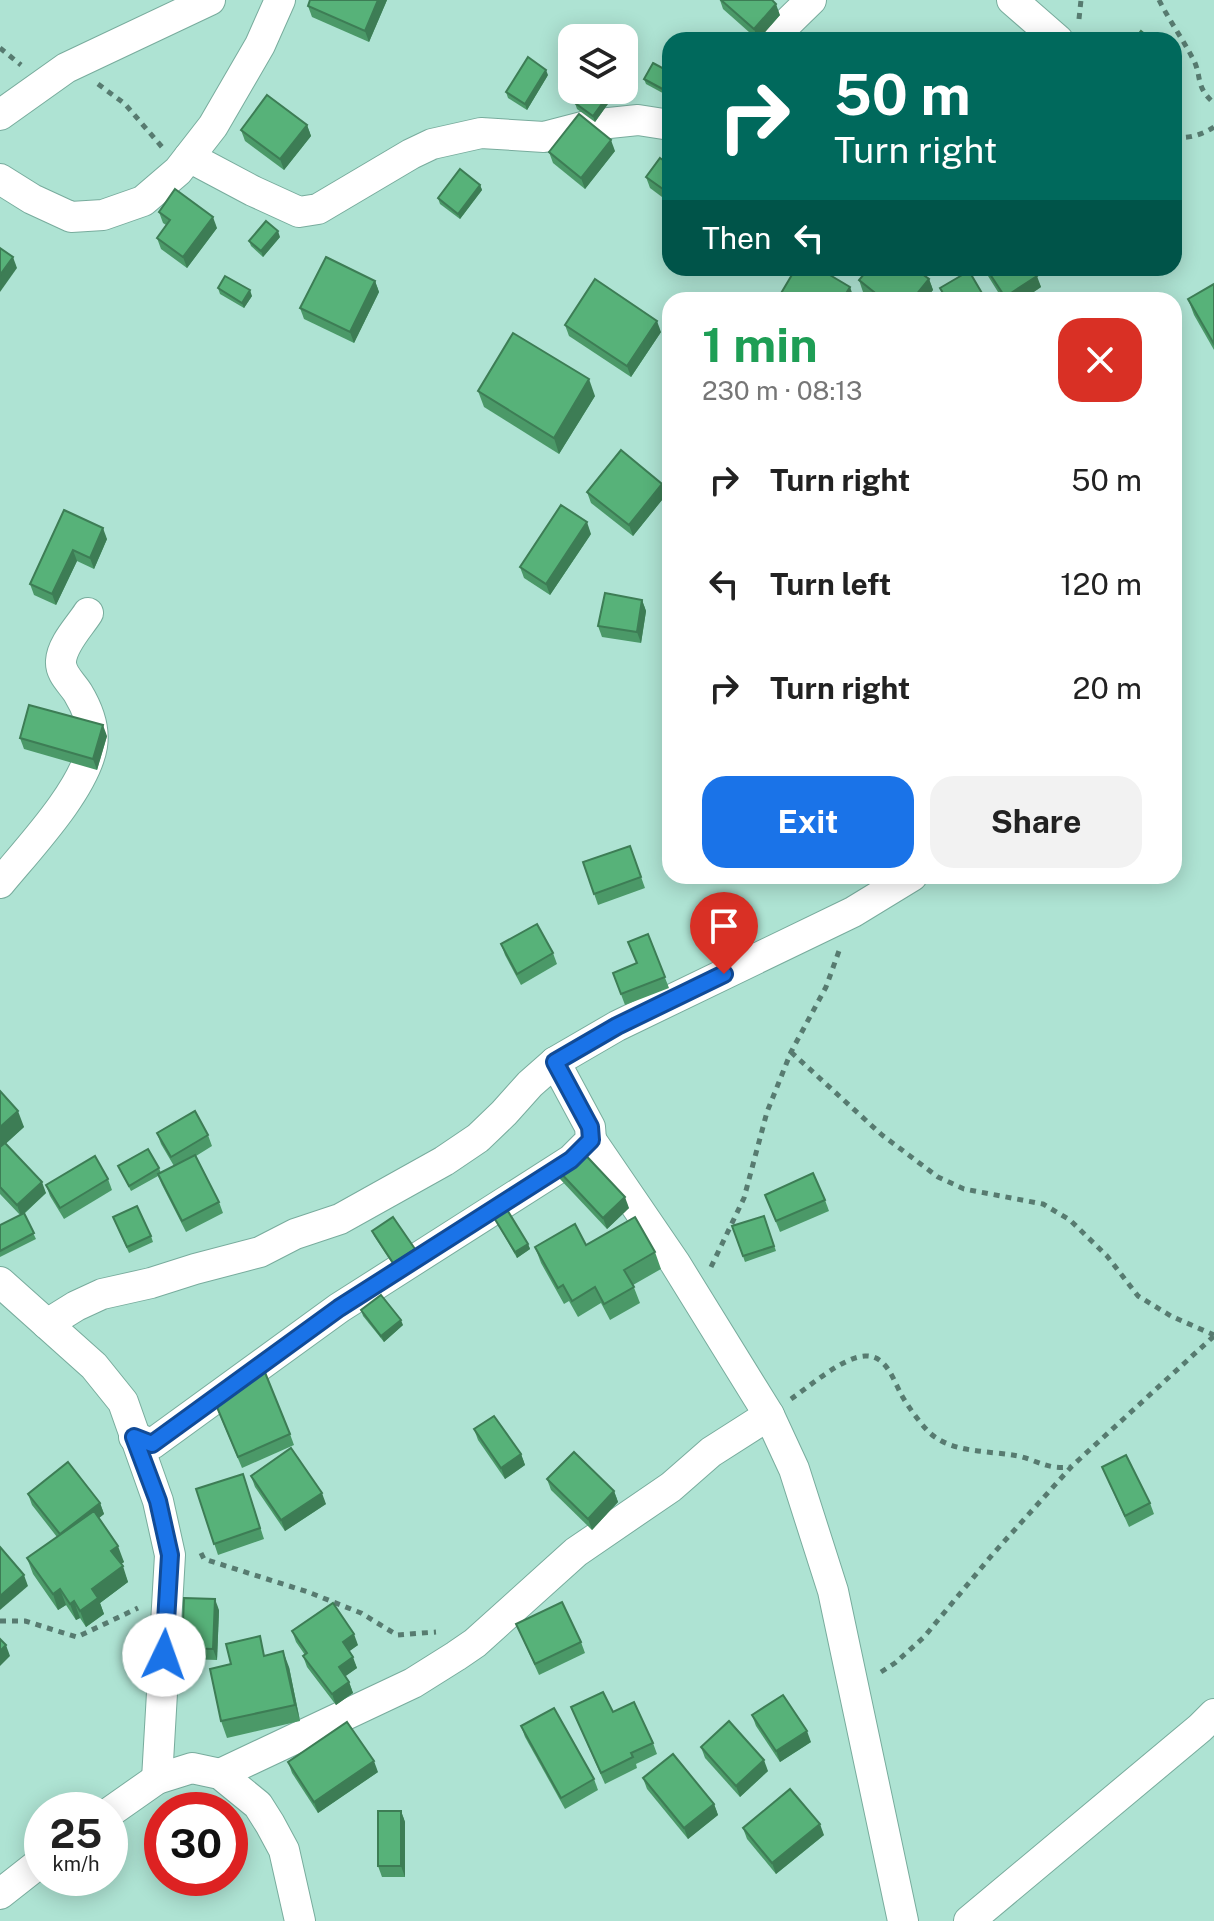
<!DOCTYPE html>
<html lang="en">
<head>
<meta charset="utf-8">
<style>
  :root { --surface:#fff; --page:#f2f2f2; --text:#222; --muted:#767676; --accent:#1a73e8 }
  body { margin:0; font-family:"Public Sans",sans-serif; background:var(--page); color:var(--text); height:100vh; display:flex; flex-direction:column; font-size:30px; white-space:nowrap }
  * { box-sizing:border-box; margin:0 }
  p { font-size:26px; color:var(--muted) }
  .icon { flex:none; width:44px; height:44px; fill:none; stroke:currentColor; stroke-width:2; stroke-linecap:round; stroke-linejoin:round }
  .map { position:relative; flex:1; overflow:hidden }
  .panel { position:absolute; left:662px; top:292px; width:520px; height:592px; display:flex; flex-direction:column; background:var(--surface); border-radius:24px; box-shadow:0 4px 20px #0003 }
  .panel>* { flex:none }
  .banner { position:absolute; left:662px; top:32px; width:520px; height:244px; border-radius:24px; box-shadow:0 4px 20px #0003; background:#00695c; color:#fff; overflow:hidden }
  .buttons { position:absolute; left:558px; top:24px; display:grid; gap:16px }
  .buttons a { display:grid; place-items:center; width:80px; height:80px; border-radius:16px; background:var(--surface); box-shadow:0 4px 20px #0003; font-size:40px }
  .speed { position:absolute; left:24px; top:1792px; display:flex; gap:16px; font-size:40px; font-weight:700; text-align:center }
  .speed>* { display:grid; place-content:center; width:104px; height:104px; border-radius:50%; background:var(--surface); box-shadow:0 4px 20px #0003; line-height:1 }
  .speed small { font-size:20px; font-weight:400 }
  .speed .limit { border:12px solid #d22; background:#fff; color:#111 }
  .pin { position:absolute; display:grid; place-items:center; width:68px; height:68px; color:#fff; margin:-82px -34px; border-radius:50% 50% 50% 0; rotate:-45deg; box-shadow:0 0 8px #0007 }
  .pin .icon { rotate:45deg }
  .me { position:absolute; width:88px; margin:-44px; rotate:3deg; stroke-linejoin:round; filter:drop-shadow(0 0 6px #0008) }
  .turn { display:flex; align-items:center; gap:28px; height:168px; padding:0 40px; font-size:36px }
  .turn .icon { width:104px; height:104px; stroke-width:2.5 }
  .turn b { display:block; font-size:56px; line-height:68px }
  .then { display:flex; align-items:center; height:76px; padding:0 40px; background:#0003; gap:16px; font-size:30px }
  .round { display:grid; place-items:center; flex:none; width:84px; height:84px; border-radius:24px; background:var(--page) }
  .headline { display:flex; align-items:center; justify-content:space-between; height:136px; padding:0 40px }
  h1 { font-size:48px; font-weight:700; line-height:60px; color:#1e9e55 }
  .action { display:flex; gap:16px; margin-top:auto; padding:16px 40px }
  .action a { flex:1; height:92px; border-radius:24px; background:var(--accent); color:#fff; font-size:32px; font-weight:700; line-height:92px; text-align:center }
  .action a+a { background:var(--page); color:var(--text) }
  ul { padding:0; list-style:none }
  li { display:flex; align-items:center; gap:24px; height:104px; padding:0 40px }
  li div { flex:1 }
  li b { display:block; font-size:30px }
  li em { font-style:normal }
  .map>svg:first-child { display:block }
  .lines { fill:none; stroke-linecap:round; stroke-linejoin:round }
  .minor-casing { stroke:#78ac9d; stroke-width:32 }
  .path { stroke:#577b70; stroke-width:5; stroke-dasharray:6 6; stroke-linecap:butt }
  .minor { stroke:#fff; stroke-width:30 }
  .wall { fill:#4b9968 }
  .shaded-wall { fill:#3d7d55 }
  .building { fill:#57b279; stroke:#3d7d55; stroke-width:2 }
  .route-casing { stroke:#114b97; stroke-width:20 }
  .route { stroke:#1a73e8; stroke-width:14 }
</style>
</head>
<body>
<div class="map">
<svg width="1214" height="1921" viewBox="0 0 1214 1921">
  <rect width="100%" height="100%" fill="#aee3d3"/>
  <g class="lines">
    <defs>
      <g id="minor">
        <polyline points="1012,0 1058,40"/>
        <polyline points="770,40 811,0"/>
        <polyline points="0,115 66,68 210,0"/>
        <polyline points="189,157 253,191 299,212 318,209 411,154 432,144 481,133 544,137 590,125 638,120 670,125"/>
        <polyline points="0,179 32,199 71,217 103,215 143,201 178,171 213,126 260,45 280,0"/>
        <path d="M0,883C28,849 85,789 92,746C95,728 87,708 78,693C72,683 60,674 61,661C62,644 79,627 88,613"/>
        <polyline points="591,1140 675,1263 769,1415 794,1469 833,1591 903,1921"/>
        <polyline points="0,1282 94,1366 123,1402 158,1501 170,1555 157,1779"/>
        <polyline points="47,1324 76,1306 102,1294 151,1283 195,1269 260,1252 295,1234 340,1219 444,1161 478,1138 504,1113 530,1084 555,1062 617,1026 853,912 912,876"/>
        <polyline points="134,1437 152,1444 339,1308 571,1160 591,1140 590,1127 555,1062"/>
        <polyline points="220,1774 413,1683 456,1656 475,1643 576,1552 671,1487 711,1452 769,1415"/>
        <polyline points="110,1812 157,1779 192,1768 220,1774 258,1805 270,1824 284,1850 300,1921"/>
        <polyline points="0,1894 42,1861"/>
        <polyline points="969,1921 1200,1728 1214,1714"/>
      </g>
    </defs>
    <!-- minor casing -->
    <use href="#minor" class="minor-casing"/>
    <!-- path -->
    <g class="path">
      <path d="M1159,0C1169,20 1182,38 1192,57C1203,76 1194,86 1214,103"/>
      <polyline points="1079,19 1081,0"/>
      <polyline points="0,48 21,65"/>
      <polyline points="98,84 125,104 162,147"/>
      <path d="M1174,137C1188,139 1202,135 1214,127"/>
      <polyline points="791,1052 882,1135 938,1177 964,1189 1043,1204 1070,1220 1107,1256 1138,1296 1171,1316 1214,1335"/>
      <polyline points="711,1267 744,1198 767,1112 791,1052 826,987 839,951"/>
      <path d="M791,1399C810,1386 843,1357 865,1356C886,1355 893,1379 901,1394C907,1405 917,1419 926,1429C948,1454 988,1450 1018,1456C1039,1461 1048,1470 1071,1467"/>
      <polyline points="201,1553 204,1559 308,1592 361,1613 397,1635 436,1632"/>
      <polyline points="0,1621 25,1621 77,1637 138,1608"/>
      <polyline points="881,1672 895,1663 924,1637 992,1555 1072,1466 1214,1336"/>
    </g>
    <!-- minor -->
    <use href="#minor" class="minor"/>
  </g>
  <!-- wall -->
  <g class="wall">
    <polygon points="387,0 369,42 312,17 308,6"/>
    <polygon points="720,0 721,0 780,15 758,40 723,9"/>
    <polygon points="670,72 670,97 646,84 644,79"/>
    <polygon points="548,75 527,110 508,98 506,92"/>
    <polygon points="615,94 595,122 577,109 575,103"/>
    <polygon points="307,125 311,136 284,170 245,141 241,130"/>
    <polygon points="615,151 585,189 553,163 549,152"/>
    <polygon points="670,165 670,203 650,188 646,177"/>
    <polygon points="480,185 482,190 460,219 440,204 438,198"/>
    <polygon points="159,212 217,228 187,268 161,249 157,238 166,225 163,223"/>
    <polygon points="280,237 263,257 251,246 249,241"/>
    <polygon points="983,268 1032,268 1041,287 1022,300 1003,300"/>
    <polygon points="929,279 933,290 925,300 874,300 863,292 859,280"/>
    <polygon points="375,281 379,292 354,343 304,319 300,308"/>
    <polygon points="1214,284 1214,350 1194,315 1188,299"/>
    <polygon points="218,288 252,296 244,308 220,294"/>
    <polygon points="565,325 661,332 631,377 569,336"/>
    <polygon points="478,391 595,396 559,454 484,407"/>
    <polygon points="662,484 666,495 633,536 591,503 587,492"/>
    <polygon points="64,510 107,539 94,569 77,561 56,605 34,595 30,584"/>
    <polygon points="591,534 550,595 524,578 520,567"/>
    <polygon points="642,600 646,611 641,643 602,637 598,626"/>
    <polygon points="107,736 97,770 24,749 20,738"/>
    <polygon points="630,846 645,888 598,905 583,862"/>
    <polygon points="648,934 669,988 625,1005 613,973 637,963"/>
    <polygon points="501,944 553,953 557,964 521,985 505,955"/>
    <polygon points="0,1091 24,1127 5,1144 46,1193 24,1214 36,1239 0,1257 0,1225 20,1215 0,1194"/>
    <polygon points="157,1133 208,1135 212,1146 196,1156 219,1202 223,1213 186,1232 162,1185 158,1176 131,1191 118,1166 159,1168 161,1173 174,1166 161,1144"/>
    <polygon points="555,1167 629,1208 607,1229 559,1178"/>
    <polygon points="108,1179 112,1190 64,1219 50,1196 46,1185"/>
    <polygon points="765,1195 825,1200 829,1211 780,1232"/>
    <polygon points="493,1216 528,1244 530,1249 517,1258"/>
    <polygon points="764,1216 776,1251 745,1262 732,1226"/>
    <polygon points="115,1222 151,1236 153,1242 129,1253"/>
    <polygon points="372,1231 415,1249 417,1254 395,1268 374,1236"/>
    <polygon points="586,1245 655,1252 661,1269 633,1285 640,1303 610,1320 601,1303 578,1317 569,1301 564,1304 541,1263 535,1247"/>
    <polygon points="361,1310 403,1325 384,1342 363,1316"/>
    <polygon points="215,1404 290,1434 294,1445 242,1468"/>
    <polygon points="474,1429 521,1454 525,1465 505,1479 478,1440"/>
    <polygon points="1102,1467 1150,1503 1154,1514 1129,1527"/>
    <polygon points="243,1474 264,1539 218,1555 196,1489"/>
    <polygon points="251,1476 326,1504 285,1531 255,1487"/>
    <polygon points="547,1479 614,1491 618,1502 592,1530 551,1490"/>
    <polygon points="28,1494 100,1503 104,1514 99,1518 124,1562 121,1564 128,1582 100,1603 104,1614 86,1627 80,1618 76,1620 66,1605 58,1610 33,1574 27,1558 57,1537 32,1505"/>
    <polygon points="219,1610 217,1660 186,1659 182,1648"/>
    <polygon points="516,1624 581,1642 585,1653 539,1675"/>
    <polygon points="292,1631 358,1645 349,1651 357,1668 345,1676 349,1682 353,1693 336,1705 307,1667 303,1656 305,1655 296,1642"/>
    <polygon points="267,1655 289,1667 300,1721 227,1738 221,1721"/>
    <polygon points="571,1707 613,1712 653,1743 657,1754 636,1764 637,1768 605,1784"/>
    <polygon points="752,1715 811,1742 780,1762 756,1726"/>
    <polygon points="521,1726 594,1779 598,1790 565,1809 525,1737"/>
    <polygon points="701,1747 768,1771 740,1797 705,1758"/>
    <polygon points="288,1762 378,1772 318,1813 292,1773"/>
    <polygon points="643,1778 714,1804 718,1815 688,1839 647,1789"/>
    <polygon points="401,1811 405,1822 405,1877 382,1877 378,1866"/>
    <polygon points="743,1828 824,1835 776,1874 747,1839"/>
  </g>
  <!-- shaded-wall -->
  <g class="shaded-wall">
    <polygon points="378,0 387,0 369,42 365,31"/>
    <polygon points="776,4 780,15 758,40 754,29"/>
    <polygon points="1176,60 1180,71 1174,78 1174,62"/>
    <polygon points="546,70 548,75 527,110 525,104"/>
    <polygon points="612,90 614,90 615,94 595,122 593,116"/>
    <polygon points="307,125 311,136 284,170 280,159"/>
    <polygon points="611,140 615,151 585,189 581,178"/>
    <polygon points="480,185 482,190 460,219 458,214"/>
    <polygon points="213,217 217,228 187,268 183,257"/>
    <polygon points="278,231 280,237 263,257 261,251"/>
    <polygon points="13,257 17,268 0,292 0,275"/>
    <polygon points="1037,276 1041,287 1022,300 1006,300 1005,297"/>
    <polygon points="929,279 933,290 925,300 912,300"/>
    <polygon points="375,281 379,292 354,343 350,332"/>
    <polygon points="850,287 854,298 853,300 842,300"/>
    <polygon points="250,290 252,296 244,308 242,303"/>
    <polygon points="657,321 661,332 631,377 627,366"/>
    <polygon points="589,379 595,396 559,454 554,438"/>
    <polygon points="662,484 666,495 633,536 629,525"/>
    <polygon points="587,522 591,534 550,595 546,584"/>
    <polygon points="103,528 107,539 94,569 90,558"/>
    <polygon points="73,550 77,561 56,605 52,594"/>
    <polygon points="642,600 646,611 641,643 637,632"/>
    <polygon points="103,725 107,736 97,770 93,759"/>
    <polygon points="18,1111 24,1127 0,1149 0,1127"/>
    <polygon points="42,1182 46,1193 21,1216 17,1205"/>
    <polygon points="625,1197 629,1208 607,1229 603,1218"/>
    <polygon points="528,1244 530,1249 517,1258 515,1252"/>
    <polygon points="415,1249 417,1254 395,1268 393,1263"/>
    <polygon points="401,1320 403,1325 384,1342 381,1336"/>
    <polygon points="521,1454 525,1465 505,1479 501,1468"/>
    <polygon points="614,1491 618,1502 592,1530 588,1519"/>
    <polygon points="322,1493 326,1504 285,1531 281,1520"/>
    <polygon points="100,1503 104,1514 64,1546 60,1534"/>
    <polygon points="118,1546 124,1562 117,1567 111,1551"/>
    <polygon points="123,1566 128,1582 100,1603 104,1614 86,1627 80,1611 92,1589"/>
    <polygon points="24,1575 28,1586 0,1610 0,1596"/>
    <polygon points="60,1589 66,1605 58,1610 53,1594"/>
    <polygon points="215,1599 219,1610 217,1660 213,1649"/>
    <polygon points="74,1601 80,1618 76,1620 70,1604"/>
    <polygon points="354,1634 358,1645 347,1653 343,1642"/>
    <polygon points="6,1645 10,1656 0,1666 0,1651"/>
    <polygon points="283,1651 289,1667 300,1721 295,1705"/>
    <polygon points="353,1657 357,1668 343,1678 339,1667"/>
    <polygon points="349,1682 353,1693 336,1705 332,1694"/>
    <polygon points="807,1731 811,1742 780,1762 776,1751"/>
    <polygon points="764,1760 768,1771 740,1797 736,1786"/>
    <polygon points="374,1761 378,1772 318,1813 314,1802"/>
    <polygon points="714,1804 718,1815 688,1839 684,1828"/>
    <polygon points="401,1811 405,1822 405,1877 401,1866"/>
    <polygon points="820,1824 824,1835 776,1874 772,1863"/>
  </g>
  <!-- building -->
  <g class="building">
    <polygon points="310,0 378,0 365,31 308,6"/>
    <polygon points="721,0 772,0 776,4 754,29"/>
    <polygon points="1141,31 1152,40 1134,40"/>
    <polygon points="528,57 546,70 525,104 506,92"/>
    <polygon points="653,63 670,72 670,93 644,79"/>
    <polygon points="585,90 612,90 593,116 575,103"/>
    <polygon points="267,95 307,125 280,159 241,130"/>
    <polygon points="579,114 611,140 581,178 549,152"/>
    <polygon points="660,158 670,165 670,194 646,177"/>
    <polygon points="460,169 480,185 458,214 438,198"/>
    <polygon points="175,189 213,217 183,257 157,238 170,220 159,212"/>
    <polygon points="266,221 278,231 261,251 249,241"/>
    <polygon points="0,248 13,257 0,275"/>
    <polygon points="326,257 375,281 350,332 300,308"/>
    <polygon points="796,268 818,268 850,287 842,300 777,300"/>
    <polygon points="869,268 914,268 929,279 912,300 884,300 859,280"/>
    <polygon points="986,268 1032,268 1037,276 1005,297"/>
    <polygon points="969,271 986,300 947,300 940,288"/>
    <polygon points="225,276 250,290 242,303 218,288"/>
    <polygon points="595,279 657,321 627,366 565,325"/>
    <polygon points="1214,284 1214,344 1188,299"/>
    <polygon points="513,333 589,379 554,438 478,391"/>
    <polygon points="621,450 662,484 629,525 587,492"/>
    <polygon points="561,505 587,522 546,584 520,567"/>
    <polygon points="64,510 103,528 90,558 73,550 52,594 30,584"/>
    <polygon points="605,593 642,600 637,632 598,626"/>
    <polygon points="29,705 103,725 93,759 20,738"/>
    <polygon points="630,846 641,877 594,894 583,862"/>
    <polygon points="537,924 553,953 517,974 501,944"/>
    <polygon points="648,934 665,977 621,994 613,973 637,963 628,942"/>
    <polygon points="0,1091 18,1111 0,1127"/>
    <polygon points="195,1111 208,1135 171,1157 157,1133"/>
    <polygon points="5,1143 42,1182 17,1205 0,1187 0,1147"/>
    <polygon points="577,1146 625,1197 603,1218 555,1167"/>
    <polygon points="148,1149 159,1168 129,1186 118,1166"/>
    <polygon points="195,1155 219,1202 182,1221 158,1174"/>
    <polygon points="95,1156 108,1179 60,1208 46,1185"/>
    <polygon points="813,1173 825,1200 776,1221 765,1195"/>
    <polygon points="137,1206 151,1236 127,1247 113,1217"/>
    <polygon points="506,1208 528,1244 515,1252 493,1216"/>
    <polygon points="24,1213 34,1233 0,1251 0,1225"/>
    <polygon points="764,1216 774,1246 743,1256 732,1226"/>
    <polygon points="393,1217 415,1249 393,1263 372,1231"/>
    <polygon points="635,1217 655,1252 624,1270 634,1287 604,1304 595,1287 572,1301 563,1285 558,1288 535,1247 575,1224 586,1245"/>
    <polygon points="381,1295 401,1320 381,1336 361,1310"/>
    <polygon points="264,1370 290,1434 238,1457 211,1393"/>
    <polygon points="494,1416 521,1454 501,1468 474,1429"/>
    <polygon points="291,1448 322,1493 281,1520 251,1476"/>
    <polygon points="574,1452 614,1491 588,1519 547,1479"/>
    <polygon points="1126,1455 1150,1503 1125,1516 1102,1467"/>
    <polygon points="68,1462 100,1503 60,1534 28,1494"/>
    <polygon points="243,1474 260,1528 214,1544 196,1489"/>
    <polygon points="94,1511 118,1546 111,1551 123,1566 92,1589 98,1598 80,1611 74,1601 70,1604 60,1589 53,1594 27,1558"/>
    <polygon points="0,1547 24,1575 0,1596"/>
    <polygon points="184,1598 215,1599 213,1649 182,1648"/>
    <polygon points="562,1602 581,1642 535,1664 516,1624"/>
    <polygon points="333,1603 354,1634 343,1642 353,1657 339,1667 349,1682 332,1694 303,1656 307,1653 292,1631"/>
    <polygon points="260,1636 264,1656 283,1651 295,1705 221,1721 210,1669 231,1664 226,1644"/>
    <polygon points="0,1639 6,1645 0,1651"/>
    <polygon points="603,1692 613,1712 634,1702 653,1743 631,1753 633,1757 601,1773 571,1707"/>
    <polygon points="783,1695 807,1731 776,1751 752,1715"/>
    <polygon points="554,1708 594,1779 561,1798 521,1726"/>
    <polygon points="729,1721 764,1760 736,1786 701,1747"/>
    <polygon points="347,1722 374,1761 314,1802 288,1762"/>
    <polygon points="673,1754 714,1804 684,1828 643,1778"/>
    <polygon points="790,1789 820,1824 772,1863 743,1828"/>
    <rect x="378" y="1811" width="23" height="55"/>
  </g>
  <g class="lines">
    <defs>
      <polyline id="route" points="164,1655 170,1555 158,1501 134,1437 152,1444 339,1308 571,1160 591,1140 590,1127 555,1062 617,1026 724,974"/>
    </defs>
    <!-- route casing -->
    <use href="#route" class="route-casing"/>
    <!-- route -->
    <use href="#route" class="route"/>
  </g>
</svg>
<div class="buttons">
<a><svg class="icon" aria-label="layers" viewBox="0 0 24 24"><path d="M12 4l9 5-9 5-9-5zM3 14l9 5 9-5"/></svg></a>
</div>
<div class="speed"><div>25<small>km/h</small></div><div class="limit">30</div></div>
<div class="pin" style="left:724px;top:974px;background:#d93025"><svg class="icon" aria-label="arrive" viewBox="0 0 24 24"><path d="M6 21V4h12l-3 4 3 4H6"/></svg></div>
<svg class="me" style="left:164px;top:1655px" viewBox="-20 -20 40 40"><circle r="19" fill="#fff"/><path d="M0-13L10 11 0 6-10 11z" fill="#1a73e8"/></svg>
<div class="banner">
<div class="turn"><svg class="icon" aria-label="right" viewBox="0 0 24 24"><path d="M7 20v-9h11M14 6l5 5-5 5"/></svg><div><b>50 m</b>Turn right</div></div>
<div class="then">Then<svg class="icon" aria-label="left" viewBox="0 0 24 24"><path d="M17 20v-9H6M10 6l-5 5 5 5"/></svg></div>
</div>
<section class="panel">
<div class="headline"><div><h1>1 min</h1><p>230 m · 08:13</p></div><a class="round" style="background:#d93025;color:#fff"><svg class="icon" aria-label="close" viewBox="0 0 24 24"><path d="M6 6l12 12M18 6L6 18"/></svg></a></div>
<ul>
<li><svg class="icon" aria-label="right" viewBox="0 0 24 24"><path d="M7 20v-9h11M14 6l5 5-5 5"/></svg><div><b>Turn right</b></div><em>50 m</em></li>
<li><svg class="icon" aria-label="left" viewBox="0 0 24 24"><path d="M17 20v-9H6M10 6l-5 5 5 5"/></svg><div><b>Turn left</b></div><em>120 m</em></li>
<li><svg class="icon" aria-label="right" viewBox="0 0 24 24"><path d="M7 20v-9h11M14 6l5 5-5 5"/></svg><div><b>Turn right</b></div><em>20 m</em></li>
</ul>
<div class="action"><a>Exit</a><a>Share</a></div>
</section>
</div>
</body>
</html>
